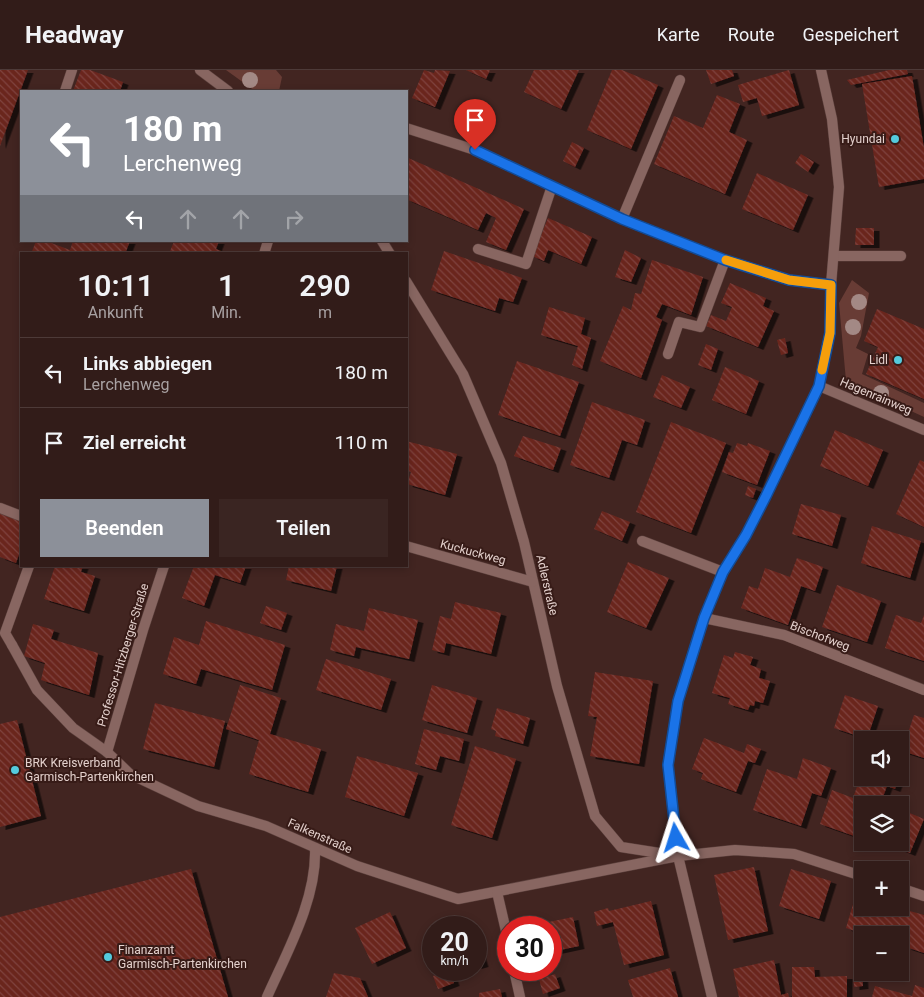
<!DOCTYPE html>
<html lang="de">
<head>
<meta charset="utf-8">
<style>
  :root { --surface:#321c19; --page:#3a2522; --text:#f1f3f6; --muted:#a8a1a2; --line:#4d3a38; --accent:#8c9099 }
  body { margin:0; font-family:Roboto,sans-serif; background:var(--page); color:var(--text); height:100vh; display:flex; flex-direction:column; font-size:19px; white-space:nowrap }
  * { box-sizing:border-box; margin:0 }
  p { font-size:16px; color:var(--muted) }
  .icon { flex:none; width:28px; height:28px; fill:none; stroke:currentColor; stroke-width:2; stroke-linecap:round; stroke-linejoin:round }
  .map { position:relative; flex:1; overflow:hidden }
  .sheet { position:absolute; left:20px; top:182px; width:388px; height:315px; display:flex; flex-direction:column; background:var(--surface); border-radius:0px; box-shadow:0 2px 8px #0003,0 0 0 1px var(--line) }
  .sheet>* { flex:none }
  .top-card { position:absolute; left:20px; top:20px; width:388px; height:152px; border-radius:0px; box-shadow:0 2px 8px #0003,0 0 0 1px var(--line); background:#8c9099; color:#fff; overflow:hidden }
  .controls { position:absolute; left:854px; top:661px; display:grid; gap:10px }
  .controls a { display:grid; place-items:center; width:55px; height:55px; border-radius:0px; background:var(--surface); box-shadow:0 2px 8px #0003,0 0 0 1px var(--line); font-size:25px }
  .speed { position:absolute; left:422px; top:846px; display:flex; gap:10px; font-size:25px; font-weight:700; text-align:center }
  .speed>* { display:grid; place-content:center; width:65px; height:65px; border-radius:50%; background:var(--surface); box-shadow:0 2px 8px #0003,0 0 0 1px var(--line); line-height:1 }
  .speed small { font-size:12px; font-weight:400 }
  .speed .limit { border:8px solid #d22; background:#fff; color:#111 }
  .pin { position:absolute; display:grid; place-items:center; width:42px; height:42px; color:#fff; margin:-51px -21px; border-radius:50% 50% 50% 0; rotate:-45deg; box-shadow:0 0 5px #0007 }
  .pin .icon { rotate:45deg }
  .me { position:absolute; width:55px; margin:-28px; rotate:354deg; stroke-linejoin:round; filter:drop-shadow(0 0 4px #0008) }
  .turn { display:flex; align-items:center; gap:18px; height:105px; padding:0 20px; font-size:22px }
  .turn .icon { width:65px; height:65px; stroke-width:2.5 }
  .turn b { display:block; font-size:35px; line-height:42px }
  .lanes { display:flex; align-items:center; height:48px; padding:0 20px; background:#0003; justify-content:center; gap:25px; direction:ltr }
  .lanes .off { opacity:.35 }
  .eta { display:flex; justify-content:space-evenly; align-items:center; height:85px; text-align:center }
  .eta b { font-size:30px; font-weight:600; line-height:35px }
  .cta { display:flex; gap:10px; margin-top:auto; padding:10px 20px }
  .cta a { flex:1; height:58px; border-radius:0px; background:var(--accent); color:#fff; font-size:20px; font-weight:600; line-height:58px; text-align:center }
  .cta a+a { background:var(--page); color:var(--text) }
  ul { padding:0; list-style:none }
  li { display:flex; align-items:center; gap:15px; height:70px; padding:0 20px; border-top:1px solid var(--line) }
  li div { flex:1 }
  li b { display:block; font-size:19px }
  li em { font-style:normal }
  header { display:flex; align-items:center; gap:30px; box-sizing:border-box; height:70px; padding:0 25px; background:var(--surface); border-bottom:1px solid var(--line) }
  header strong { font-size:24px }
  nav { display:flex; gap:28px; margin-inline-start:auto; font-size:18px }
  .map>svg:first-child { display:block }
  .grass { fill:#683c35 }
  .building { fill:url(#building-back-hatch); filter:url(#shadow) }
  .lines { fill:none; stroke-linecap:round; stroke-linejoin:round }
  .lane-casing { stroke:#5c413d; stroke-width:11 }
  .street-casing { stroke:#5c413d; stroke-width:11 }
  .lane { stroke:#886661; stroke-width:10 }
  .street { stroke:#886661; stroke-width:10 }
  .tree { fill:#a38985 }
  .route-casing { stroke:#114b97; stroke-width:12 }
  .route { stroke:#1a73e8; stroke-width:9 }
  .slow { stroke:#f59e0b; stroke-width:9 }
  .poi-dot { fill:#54cadd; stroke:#371b17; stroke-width:2 }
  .labels { text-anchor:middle; stroke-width:4; stroke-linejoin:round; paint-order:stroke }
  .poi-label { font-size:12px; fill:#e4d1cd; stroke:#371b17; text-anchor:end }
  .street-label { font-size:12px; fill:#e4d1cd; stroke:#371b17 }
</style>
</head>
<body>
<header>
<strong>Headway</strong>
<nav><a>Karte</a><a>Route</a><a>Gespeichert</a></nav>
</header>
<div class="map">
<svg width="924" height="927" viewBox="0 0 924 927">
  <defs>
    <pattern id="building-back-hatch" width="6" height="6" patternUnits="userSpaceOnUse" patternTransform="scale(1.25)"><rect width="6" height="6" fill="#6a251e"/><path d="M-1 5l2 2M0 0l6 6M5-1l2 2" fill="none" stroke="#7f443e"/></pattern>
    <filter id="shadow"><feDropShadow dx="5.5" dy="3" stdDeviation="0" flood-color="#0009"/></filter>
  </defs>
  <rect width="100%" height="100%" fill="#422521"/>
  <!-- grass -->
  <g class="grass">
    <polygon points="226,0 276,0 282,7 279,21 255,21"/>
    <polygon points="852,210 869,223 861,266 856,278 868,284 862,304 924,333 924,347 846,311 839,233"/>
  </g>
  <!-- building -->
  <g class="building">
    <polygon points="0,0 28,0 0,76"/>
    <polygon points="81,0 90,0 123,12 120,21 73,21"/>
    <polygon points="424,0 434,3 435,0 450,1 435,37 412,28"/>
    <polygon points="466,0 490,0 486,9"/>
    <polygon points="534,0 579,0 561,39 524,22"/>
    <polygon points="612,0 622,0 658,15 631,79 587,60"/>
    <polygon points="706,0 732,0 734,6 711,14"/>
    <polygon points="789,0 799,35 762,46 757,28 743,32 738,15"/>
    <polygon points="889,0 907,0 908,4 851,15 847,10"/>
    <polygon points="912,6 924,78 924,109 879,117 862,14"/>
    <polygon points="717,25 740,34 729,62 747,70 725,124 654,94 674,46 703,58"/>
    <polygon points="572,72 584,78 575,97 563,91"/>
    <polygon points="801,84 814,92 808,102 795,93"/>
    <polygon points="406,87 524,139 506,180 486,172 496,148 486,143 478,160 406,129"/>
    <polygon points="757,103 808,125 793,160 742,139"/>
    <polygon points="548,148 592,167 581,194 548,180 544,191 532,186"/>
    <polygon points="856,158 874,158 874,175 855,175"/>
    <polygon points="36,171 46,171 70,180 73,171 130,171 125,184 31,184"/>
    <polygon points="174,171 219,171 216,179 228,184 169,184"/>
    <polygon points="625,180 641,188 631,212 615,207"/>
    <polygon points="444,181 522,208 513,232 499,228 495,241 431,220"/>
    <polygon points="652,190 703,207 691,245 662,234 656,247 662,250 641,308 600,291 623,236 631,240 635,223 641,224"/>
    <polygon points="730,213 766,228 763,236 774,241 758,277 706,256 711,245 726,251 732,237 721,233"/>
    <polygon points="549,237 585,248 581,264 591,268 582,299 572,295 578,276 541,265"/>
    <polygon points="877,239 924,259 924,329 866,304 878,277 864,271"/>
    <polygon points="785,268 788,283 781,285 777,270"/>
    <polygon points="706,274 718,279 711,300 698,295"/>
    <polygon points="517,291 579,312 560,366 498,345"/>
    <polygon points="725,297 759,311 746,344 712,330"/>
    <polygon points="662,305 690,317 681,338 653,327"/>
    <polygon points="592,332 645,350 637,375 622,370 609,408 570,395"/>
    <polygon points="671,352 726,373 691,463 636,442"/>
    <polygon points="835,360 883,380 868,416 820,396"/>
    <polygon points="523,366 561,378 553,400 514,386"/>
    <polygon points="406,371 457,384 445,425 407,414 411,402 406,400"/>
    <polygon points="737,373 747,376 748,373 770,381 757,415 722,402 729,382 733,383"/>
    <polygon points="920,390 924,392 924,457 896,444"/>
    <polygon points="748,416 756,419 753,428 745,425"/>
    <polygon points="801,434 841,445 832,476 792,464"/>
    <polygon points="0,439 21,447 21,479 16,493 0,487"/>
    <polygon points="602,441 630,452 622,471 594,459"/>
    <polygon points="872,456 921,471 910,508 861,493"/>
    <polygon points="797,488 823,497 815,521 801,516 788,555 741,538 749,516 758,519 765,498 790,507"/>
    <polygon points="628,492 669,508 646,558 607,542"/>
    <polygon points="55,496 83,496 81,502 95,506 84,541 44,529"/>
    <polygon points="194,496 246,496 240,513 215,505 204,536 182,528"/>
    <polygon points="289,496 337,496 331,521 286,510"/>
    <polygon points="837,515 881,531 867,572 822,557"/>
    <polygon points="455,532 501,543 491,584 446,573 444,583 432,580 440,546 451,549"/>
    <polygon points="266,536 287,543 281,560 260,553"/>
    <polygon points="369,538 418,550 409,589 356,577 354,586 330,580 336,554 364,561"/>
    <polygon points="896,545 921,553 924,545 924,591 885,578"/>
    <polygon points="206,551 285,575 272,620 201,599 196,614 163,604 174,567 199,575"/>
    <polygon points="33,554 54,560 51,569 98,583 89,625 41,610 45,593 24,586"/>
    <polygon points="735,582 753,587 750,595 761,599 759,608 770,611 763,633 755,631 754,636 750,635 748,640 728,634 730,628 712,623 724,585 733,588"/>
    <polygon points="326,589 391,609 381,640 316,620"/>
    <polygon points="595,602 653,611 639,694 590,686 597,647 588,646"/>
    <polygon points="240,615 281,628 270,664 321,679 308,722 249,704 259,670 226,659"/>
    <polygon points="432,615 477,628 467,663 422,650"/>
    <polygon points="845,625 878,636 867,669 834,658"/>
    <polygon points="155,633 225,651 214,697 143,679"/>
    <polygon points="497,638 530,648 523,674 495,666 496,661 491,659"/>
    <polygon points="914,645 924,648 924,688 902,681"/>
    <polygon points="17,650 41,746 0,757 0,654"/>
    <polygon points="424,659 464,669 459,691 440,686 436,700 415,694"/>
    <polygon points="704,668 744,683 747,674 761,679 755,693 748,691 736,722 701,709 703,703 692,699"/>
    <polygon points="475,676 516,689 492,768 451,755"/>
    <polygon points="357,686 418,703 404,746 345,727"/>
    <polygon points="803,688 831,698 821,726 812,723 801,756 753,740 767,699 797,709"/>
    <polygon points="860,708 873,713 875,708 899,708 895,719 887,716 880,735 862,735 862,752 857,767 820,754 832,720 853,728"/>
    <polygon points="900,739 924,749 910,783 885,773 900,772"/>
    <polygon points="754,797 768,861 728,870 714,805"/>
    <polygon points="191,799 228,927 0,927 0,847"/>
    <polygon points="791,799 831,811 819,849 779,836"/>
    <polygon points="856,824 862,826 862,838 899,838 924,845 924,883 906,877 910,867 888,860 886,865 867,865 846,858"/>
    <polygon points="651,831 664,885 624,895 613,852 597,856 594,842 608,838 609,841"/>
    <polygon points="390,842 406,878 372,894 355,858"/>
    <polygon points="573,847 579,876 551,882 551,858 534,858 534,855"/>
    <polygon points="476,870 483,894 476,896"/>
    <polygon points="774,890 781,925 788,923 789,927 739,927 733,899"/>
    <polygon points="792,897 814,897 815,907 847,906 847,927 792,927"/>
    <polygon points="670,898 678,927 633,927 628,910"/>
    <polygon points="450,900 454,913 438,919 433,906"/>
    <polygon points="862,900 863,916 854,917 853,901"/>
    <polygon points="334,903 360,908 368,927 326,927"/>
    <polygon points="555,904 560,918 543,924 539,909"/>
    <polygon points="915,915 924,918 924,927 872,927 875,916 912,926"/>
    <polygon points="500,919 502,927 479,927 479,923"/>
  </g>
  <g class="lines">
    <defs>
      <g id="lane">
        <polyline points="65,21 72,0"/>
        <polyline points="622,149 680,10"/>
        <polyline points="478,179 526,194 552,116"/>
        <polyline points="834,186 901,186"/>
        <polyline points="668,284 679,252 700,257 725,190"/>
        <polyline points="0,438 21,446"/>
        <polyline points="642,471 723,502"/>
        <polyline points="12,575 5,563 29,496"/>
      </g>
      <g id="street">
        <polyline points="200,0 228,21"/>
        <polyline points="406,58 475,80 622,149 725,190 789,210 831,215"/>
        <polyline points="382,171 390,184"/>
        <polyline points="264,184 268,171"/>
        <polyline points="406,211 463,304 501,393 524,472 557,616 595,746 621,777 672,785"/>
        <polyline points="819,316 924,360"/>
        <polyline points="406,476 533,512"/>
        <polyline points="704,548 784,565 924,620"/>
        <polyline points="12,575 37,620 73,658 107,682 130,704 198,736 266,756 357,796 458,829 678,786 735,780 794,784 862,806"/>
        <polyline points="107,682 143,560 164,496"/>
        <polyline points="900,818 924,826"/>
        <polyline points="497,822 509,874"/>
        <polyline points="514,900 520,927"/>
        <path d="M267,927C287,882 317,829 315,778"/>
        <polyline points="712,927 678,786 668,695 678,631 704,548 723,502 746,465 766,426 819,316 830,263 831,215 839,117 832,49 821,0"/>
      </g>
    </defs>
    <!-- lane casing -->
    <use href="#lane" class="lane-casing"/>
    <!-- street casing -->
    <use href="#street" class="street-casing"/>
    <!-- lane -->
    <use href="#lane" class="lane"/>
    <!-- street -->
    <use href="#street" class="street"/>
  </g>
  <!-- trees -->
  <g class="tree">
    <circle cx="250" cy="10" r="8"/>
    <circle cx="859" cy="232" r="8"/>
    <circle cx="853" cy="257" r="8"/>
    <circle cx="881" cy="323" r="8"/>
  </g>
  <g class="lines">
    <defs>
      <polyline id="route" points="475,80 622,149 725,190 789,210 831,215 830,263 819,316 766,426 746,465 723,502 704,548 678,631 668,695 676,768"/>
    </defs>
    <!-- route casing -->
    <use href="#route" class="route-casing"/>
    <!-- route -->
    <use href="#route" class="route"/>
    <!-- slow -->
    <polyline class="slow" points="726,190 789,210 831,215 830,263 822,300"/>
  </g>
  <!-- markers -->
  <g class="poi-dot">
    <circle cx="895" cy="69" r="5"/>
    <circle cx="898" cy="290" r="5"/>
    <circle cx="15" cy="700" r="5"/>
    <circle cx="108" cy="887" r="5"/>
  </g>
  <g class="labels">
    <!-- poi labels -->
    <g class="poi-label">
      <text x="885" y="73">Hyundai</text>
      <text x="888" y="294">Lidl</text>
      <text x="25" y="697" text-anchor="start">BRK Kreisverband<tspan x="25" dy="14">Garmisch-Partenkirchen</tspan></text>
      <text x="118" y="884" text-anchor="start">Finanzamt<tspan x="118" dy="14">Garmisch-Partenkirchen</tspan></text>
    </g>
    <!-- street labels -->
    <g class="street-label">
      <text transform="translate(876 326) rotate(23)" y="4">Hagenrainweg</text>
      <text transform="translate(473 482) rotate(15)" y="4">Kuckuckweg</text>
      <text transform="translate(547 515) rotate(77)" y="4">Adlerstraße</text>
      <text transform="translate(820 566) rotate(21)" y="4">Bischofweg</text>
      <text transform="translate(123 585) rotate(-73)" y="4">Professor-Hitzberger-Straße</text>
      <text transform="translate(320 766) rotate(24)" y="4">Falkenstraße</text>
    </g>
  </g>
</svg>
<div class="controls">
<a><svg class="icon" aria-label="sound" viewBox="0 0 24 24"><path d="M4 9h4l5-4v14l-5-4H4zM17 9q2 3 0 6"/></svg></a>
<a><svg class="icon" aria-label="layers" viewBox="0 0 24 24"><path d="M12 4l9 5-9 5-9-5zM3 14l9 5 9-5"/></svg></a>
<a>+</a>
<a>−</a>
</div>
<div class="speed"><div>20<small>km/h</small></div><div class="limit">30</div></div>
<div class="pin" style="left:475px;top:80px;background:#d93025"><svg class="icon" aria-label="arrive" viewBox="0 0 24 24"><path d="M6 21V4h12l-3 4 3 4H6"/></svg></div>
<svg class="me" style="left:676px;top:768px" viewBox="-20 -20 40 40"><path d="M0-17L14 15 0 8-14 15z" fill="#1a73e8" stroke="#fff" stroke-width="4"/></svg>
<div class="top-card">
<div class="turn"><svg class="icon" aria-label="left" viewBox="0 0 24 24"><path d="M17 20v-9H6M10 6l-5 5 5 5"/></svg><div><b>180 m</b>Lerchenweg</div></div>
<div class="lanes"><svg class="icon" aria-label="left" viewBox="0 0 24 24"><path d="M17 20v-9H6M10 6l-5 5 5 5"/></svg><svg class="icon off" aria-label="ahead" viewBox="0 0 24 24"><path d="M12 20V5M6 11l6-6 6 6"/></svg><svg class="icon off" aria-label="ahead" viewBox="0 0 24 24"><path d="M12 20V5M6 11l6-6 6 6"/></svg><svg class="icon off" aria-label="right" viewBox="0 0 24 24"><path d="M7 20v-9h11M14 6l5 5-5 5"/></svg></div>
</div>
<section class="sheet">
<div class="eta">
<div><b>10:11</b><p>Ankunft</p></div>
<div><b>1</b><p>Min.</p></div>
<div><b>290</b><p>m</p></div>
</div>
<ul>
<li><svg class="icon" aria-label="left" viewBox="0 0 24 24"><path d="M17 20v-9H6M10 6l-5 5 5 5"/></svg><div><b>Links abbiegen</b><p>Lerchenweg</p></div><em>180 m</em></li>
<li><svg class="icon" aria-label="arrive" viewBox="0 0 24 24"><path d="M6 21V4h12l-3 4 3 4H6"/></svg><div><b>Ziel erreicht</b></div><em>110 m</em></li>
</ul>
<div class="cta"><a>Beenden</a><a>Teilen</a></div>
</section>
</div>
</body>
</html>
